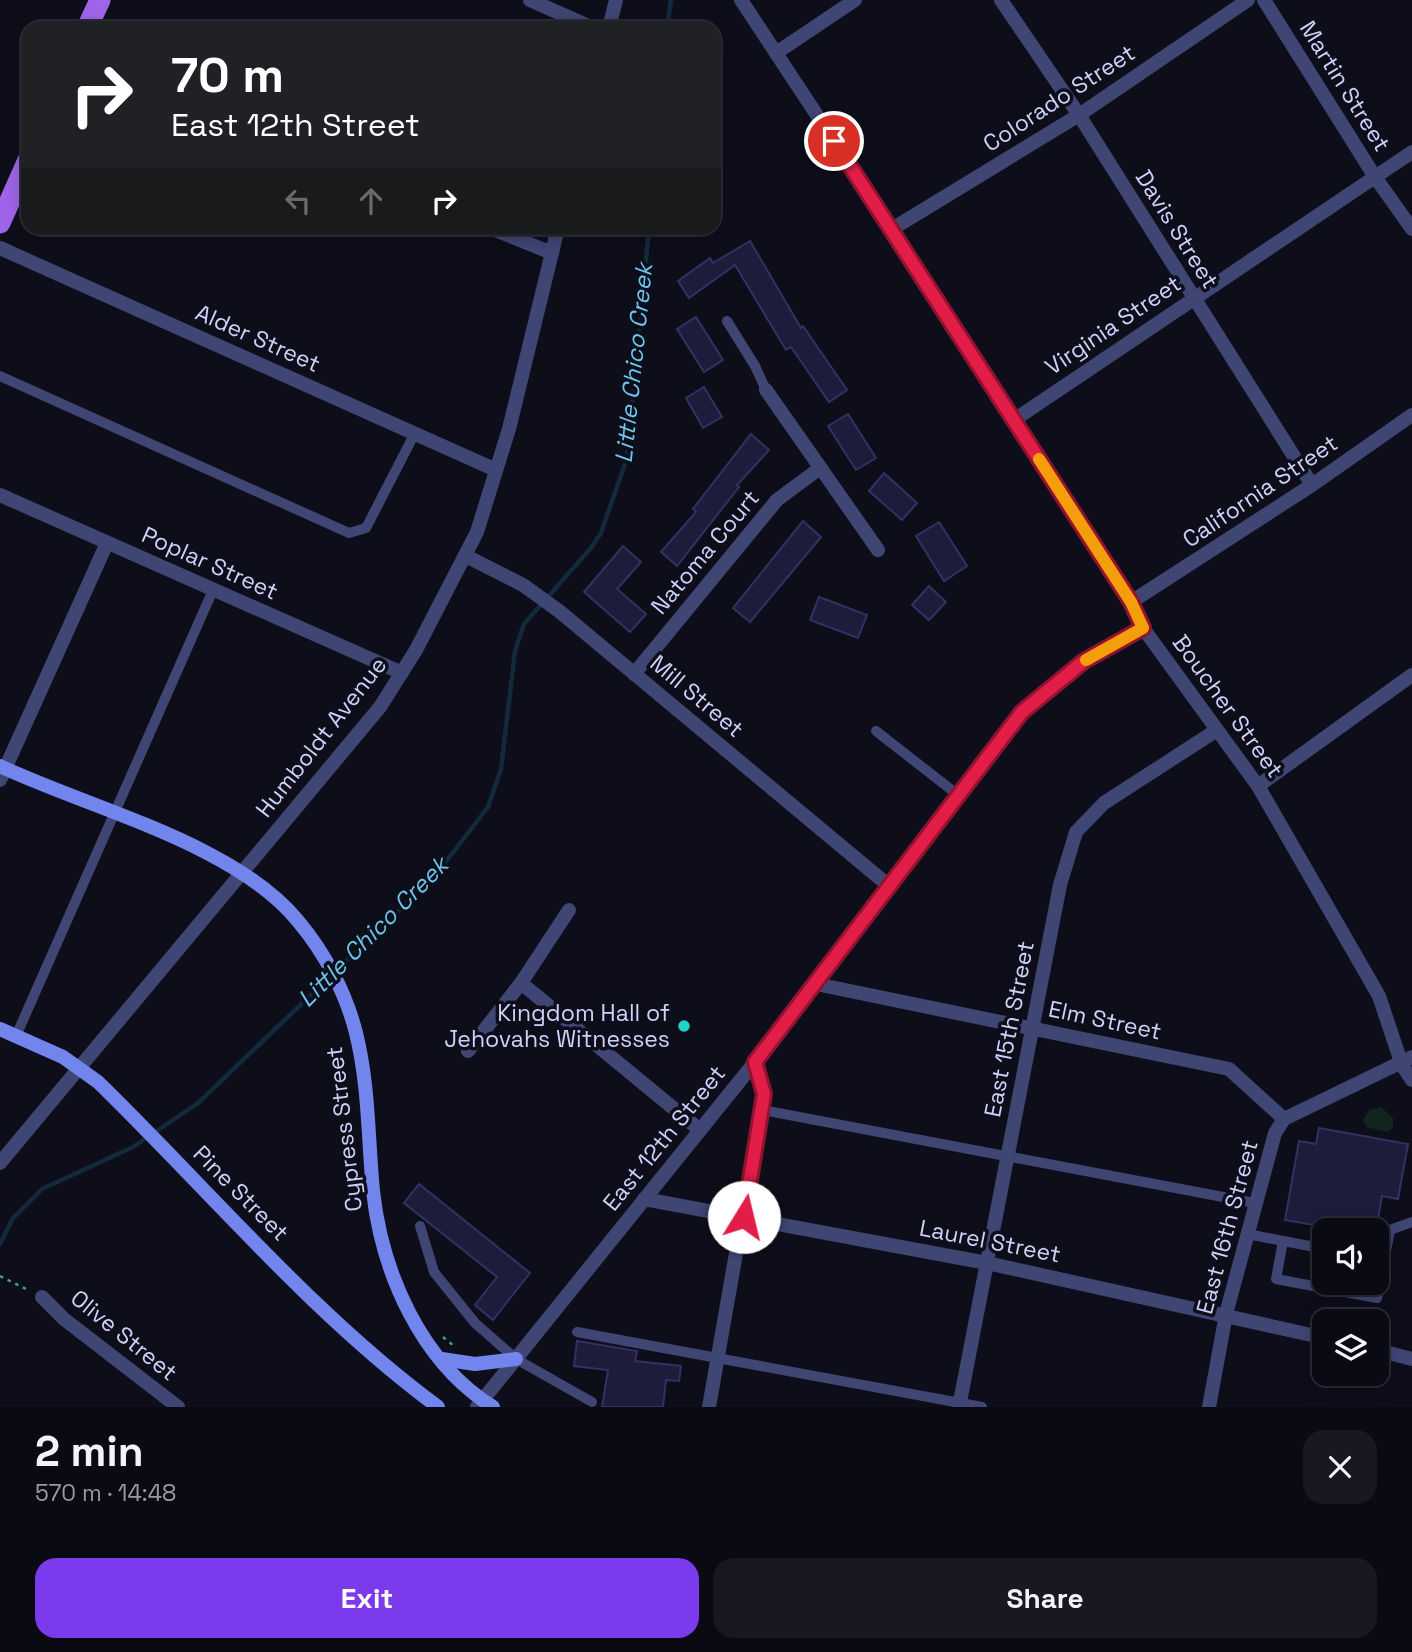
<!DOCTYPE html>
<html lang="en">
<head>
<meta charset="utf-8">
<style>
  :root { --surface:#0a0a14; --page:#181822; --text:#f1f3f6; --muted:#999aa0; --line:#2a2b34; --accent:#7c3aed }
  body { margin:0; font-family:"Space Grotesk",sans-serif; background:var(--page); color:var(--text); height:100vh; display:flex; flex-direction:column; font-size:26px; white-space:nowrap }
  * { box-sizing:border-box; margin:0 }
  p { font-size:23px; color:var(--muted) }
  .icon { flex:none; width:38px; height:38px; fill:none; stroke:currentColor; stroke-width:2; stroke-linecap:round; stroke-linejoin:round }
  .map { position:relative; height:1407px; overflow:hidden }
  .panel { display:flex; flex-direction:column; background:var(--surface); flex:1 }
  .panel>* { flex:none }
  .banner { position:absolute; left:21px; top:21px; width:700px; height:214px; border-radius:21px; box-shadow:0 4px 18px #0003,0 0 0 2px var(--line); background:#202124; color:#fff; overflow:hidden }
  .controls { position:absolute; left:1312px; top:1218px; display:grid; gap:14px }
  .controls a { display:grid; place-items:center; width:77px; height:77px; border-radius:14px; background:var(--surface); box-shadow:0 4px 18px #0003,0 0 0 2px var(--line); font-size:35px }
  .pin { position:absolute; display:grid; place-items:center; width:60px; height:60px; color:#fff; margin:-30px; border:4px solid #fff; border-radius:50%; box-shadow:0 2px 7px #0007 }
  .me { position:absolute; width:77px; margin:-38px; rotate:9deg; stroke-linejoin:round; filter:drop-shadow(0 0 5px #0008) }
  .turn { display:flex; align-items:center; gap:24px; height:147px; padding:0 35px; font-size:32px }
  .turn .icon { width:91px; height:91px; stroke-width:2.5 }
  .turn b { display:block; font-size:49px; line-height:60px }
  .lanes { display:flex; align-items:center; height:66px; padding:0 35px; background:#0003; justify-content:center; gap:35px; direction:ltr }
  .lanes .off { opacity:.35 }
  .round { display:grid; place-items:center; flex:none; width:74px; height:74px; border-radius:21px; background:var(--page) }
  .overview { display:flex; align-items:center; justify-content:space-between; height:119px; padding:0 35px }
  h1 { font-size:42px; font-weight:700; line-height:52px }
  .button { display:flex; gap:14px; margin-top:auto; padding:14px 35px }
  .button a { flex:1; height:80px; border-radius:21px; background:var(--accent); color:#fff; font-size:28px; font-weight:700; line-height:80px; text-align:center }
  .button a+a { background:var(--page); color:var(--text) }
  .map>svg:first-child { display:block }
  .green { fill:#122420 }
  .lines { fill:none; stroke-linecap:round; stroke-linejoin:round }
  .stream { stroke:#122a3b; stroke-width:4.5 }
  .building { fill:#1d1c3a; stroke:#323163; stroke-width:2 }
  .path { stroke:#3c9f87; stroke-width:2.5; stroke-dasharray:3.5 5; stroke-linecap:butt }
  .lane { stroke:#3f4674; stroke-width:10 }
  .street { stroke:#3f4674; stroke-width:14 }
  .secondary { stroke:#7285ec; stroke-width:14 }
  .primary { stroke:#a064ea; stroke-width:21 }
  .route-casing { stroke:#92132f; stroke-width:18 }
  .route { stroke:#e11d48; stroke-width:12 }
  .slow { stroke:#f59e0b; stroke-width:12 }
  .poi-dot { fill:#1dd6c7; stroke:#0e0e1b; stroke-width:2.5 }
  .labels { text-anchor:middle; stroke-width:7; stroke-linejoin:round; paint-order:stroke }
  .street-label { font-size:23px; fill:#ced1f8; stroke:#0e0e1b }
  .poi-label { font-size:23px; fill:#ced1f8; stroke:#0e0e1b; text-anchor:end }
  .water-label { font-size:24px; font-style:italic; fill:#6ac6eb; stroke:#0e0e1b }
</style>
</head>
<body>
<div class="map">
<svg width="1412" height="1407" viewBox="0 0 1412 1407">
  <rect width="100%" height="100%" fill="#0e0e1b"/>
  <!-- green -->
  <polygon class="green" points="1381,1107 1393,1118 1393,1128 1387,1132 1366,1127 1363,1120 1369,1110"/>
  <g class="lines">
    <!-- stream -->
    <g class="stream">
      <polyline points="667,28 671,0"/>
      <polyline points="0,1244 13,1218 42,1189 133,1147 198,1103 434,877 488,807 501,769 515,651 524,624 591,548 601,533 627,458 649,228"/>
    </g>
  </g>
  <!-- building -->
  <g class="building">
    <polygon points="750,241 801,328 803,326 847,390 829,402 791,347 786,350 735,265 689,298 678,281 710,258 713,263"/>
    <polygon points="696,317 723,360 704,372 677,329"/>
    <polygon points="704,387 722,417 703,428 686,398"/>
    <polygon points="848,414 876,458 856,470 828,426"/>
    <polygon points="751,434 769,450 737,485 739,487 677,566 661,552 696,512 693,509"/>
    <polygon points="884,473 917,503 902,520 869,491"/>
    <polygon points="803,521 821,537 750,622 733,608"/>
    <polygon points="939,522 967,566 944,581 916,536"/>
    <polygon points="623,546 641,562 617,589 646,614 630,632 584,592"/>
    <polygon points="929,586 946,602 929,620 912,605"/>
    <polygon points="819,597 867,615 858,638 810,620"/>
    <polygon points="1319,1128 1408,1144 1398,1199 1382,1196 1376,1230 1319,1230 1320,1226 1285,1220 1299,1141 1316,1144"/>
    <polygon points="419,1184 530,1273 493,1320 475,1305 497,1277 404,1203"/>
    <polygon points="577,1341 637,1351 635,1361 681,1366 679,1381 666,1380 663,1407 602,1407 608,1370 574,1366"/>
  </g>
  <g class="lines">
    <!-- path -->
    <g class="path">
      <polyline points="0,1276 30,1291"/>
      <polyline points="443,1337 454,1346"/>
    </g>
    <!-- lane -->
    <g class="lane">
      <polyline points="727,321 755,366 766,390"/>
      <polyline points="0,376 349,533 366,528 415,433"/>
      <polyline points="876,731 958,795"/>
      <polyline points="16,1036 213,590"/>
      <polyline points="762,1110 1255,1203"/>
      <polyline points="420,1226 434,1272 475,1323 516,1359 592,1402"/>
      <polyline points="1247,1234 1325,1249"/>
      <polyline points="1283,1241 1276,1279 1377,1298 1390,1230 1412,1222"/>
      <polyline points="577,1332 982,1407"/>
    </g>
    <!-- street -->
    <g class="street">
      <polyline points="530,0 593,28"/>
      <polyline points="741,0 892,229 1131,602 1143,628 1258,786 1379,996 1402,1065 1412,1080"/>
      <polyline points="1001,0 1079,115 1312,485"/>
      <polyline points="1264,0 1375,177 1412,229"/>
      <polyline points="609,28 616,0"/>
      <polyline points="776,53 855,0"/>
      <polyline points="490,228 552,253"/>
      <polyline points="892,229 1079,115 1248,0"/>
      <polyline points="0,248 496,470"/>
      <polyline points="766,390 878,550"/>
      <polyline points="1014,420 1412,152"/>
      <polyline points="0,495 402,673"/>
      <polyline points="466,556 523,585 559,611 889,886"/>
      <polyline points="1131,602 1312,485 1412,415"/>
      <polyline points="634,674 777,500 820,468"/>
      <polyline points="0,780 107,543"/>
      <polyline points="1258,786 1412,675"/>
      <polyline points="521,983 700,1130"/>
      <polyline points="816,984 1229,1069 1284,1119"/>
      <polyline points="468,1051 521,983 569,910"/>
      <polyline points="0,1163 380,707 416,650 477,532 509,429 558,228"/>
      <polyline points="644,1199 987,1263 1325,1338"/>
      <polyline points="42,1297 64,1319 178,1407"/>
      <polyline points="1377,1350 1412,1359"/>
      <polyline points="477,1407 755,1062 1022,712 1084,661 1143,628"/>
      <polyline points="709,1407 764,1094 755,1062"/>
      <polyline points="959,1407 1060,885 1076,832 1104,803 1217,730"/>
      <polyline points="1209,1407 1226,1314 1275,1133 1284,1119 1412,1057"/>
    </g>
    <!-- secondary -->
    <g class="secondary">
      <path d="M0,766C91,809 234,843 298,921C325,953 346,993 356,1033C369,1085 368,1139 373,1191C382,1273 421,1362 493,1407"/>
      <path d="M0,1029L63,1057L98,1082C210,1191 312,1314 438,1407"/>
      <polyline points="442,1359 475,1364 516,1359"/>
    </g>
    <!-- primary -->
    <g class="primary">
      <polyline points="87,28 100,0"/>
      <polyline points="0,223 28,160"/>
    </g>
  </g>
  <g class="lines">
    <defs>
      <polyline id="route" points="744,1217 764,1094 755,1062 1022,712 1084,661 1143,628 1131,602 834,141"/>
    </defs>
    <!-- route casing -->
    <use href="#route" class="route-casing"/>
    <!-- route -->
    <use href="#route" class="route"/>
    <!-- slow -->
    <polyline class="slow" points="1039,459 1131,602 1143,628 1086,660"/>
  </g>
  <!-- markers -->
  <circle class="poi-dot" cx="684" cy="1026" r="7"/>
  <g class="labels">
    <!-- street labels -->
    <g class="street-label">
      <text transform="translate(1345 86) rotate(58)" y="8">Martin Street</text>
      <text transform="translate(1059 98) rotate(-33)" y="8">Colorado Street</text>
      <text transform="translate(1177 229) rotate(58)" y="8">Davis Street</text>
      <text transform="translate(1113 325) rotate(-34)" y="8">Virginia Street</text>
      <text transform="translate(258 338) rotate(24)" y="8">Alder Street</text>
      <text transform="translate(1260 491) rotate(-34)" y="8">California Street</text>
      <text transform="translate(705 552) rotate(-50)" y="8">Natoma Court</text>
      <text transform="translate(210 563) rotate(24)" y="8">Poplar Street</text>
      <text transform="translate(697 696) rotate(40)" y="8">Mill Street</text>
      <text transform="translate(1228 706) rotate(54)" y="8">Boucher Street</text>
      <text transform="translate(321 737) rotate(-52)" y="8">Humboldt Avenue</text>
      <text transform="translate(1105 1020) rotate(12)" y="8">Elm Street</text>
      <text transform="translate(1009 1029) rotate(-79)" y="8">East 15th Street</text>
      <text transform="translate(344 1129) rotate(-97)" y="8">Cypress Street</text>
      <text transform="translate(664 1138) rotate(-51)" y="8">East 12th Street</text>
      <text transform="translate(241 1193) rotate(45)" y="8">Pine Street</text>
      <text transform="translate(1227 1227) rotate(-75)" y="8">East 16th Street</text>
      <text transform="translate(990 1241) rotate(11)" y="8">Laurel Street</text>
      <text transform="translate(124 1335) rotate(39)" y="8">Olive Street</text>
    </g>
    <!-- poi labels -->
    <g class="poi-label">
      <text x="670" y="1021">Kingdom Hall of<tspan x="670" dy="26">Jehovahs Witnesses</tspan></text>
    </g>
    <!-- water labels -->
    <g class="water-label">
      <text transform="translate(634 363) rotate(-84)" y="8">Little Chico Creek</text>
      <text transform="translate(373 932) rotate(-45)" y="8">Little Chico Creek</text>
    </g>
  </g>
</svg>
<div class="controls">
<a><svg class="icon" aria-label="sound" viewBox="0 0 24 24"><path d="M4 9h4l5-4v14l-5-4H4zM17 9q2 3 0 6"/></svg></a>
<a><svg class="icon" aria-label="layers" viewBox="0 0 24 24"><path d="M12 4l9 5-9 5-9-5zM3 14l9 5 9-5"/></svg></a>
</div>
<div class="pin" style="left:834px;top:141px;background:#d93025"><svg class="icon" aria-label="arrive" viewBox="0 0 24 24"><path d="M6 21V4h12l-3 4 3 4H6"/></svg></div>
<svg class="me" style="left:744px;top:1217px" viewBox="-20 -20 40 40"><circle r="19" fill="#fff"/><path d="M0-13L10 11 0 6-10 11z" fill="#e11d48"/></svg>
<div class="banner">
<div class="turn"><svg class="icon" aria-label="right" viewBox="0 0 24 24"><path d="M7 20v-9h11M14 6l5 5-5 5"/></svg><div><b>70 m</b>East 12th Street</div></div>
<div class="lanes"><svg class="icon off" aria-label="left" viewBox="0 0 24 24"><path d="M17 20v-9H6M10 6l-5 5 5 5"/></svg><svg class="icon off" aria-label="ahead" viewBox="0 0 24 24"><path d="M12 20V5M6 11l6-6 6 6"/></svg><svg class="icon" aria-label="right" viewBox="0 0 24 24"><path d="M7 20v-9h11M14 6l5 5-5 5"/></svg></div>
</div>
</div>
<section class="panel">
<div class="overview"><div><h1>2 min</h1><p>570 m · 14:48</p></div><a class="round"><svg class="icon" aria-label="close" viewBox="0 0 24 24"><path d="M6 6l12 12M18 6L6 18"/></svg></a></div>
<div class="button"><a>Exit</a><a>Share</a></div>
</section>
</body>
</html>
